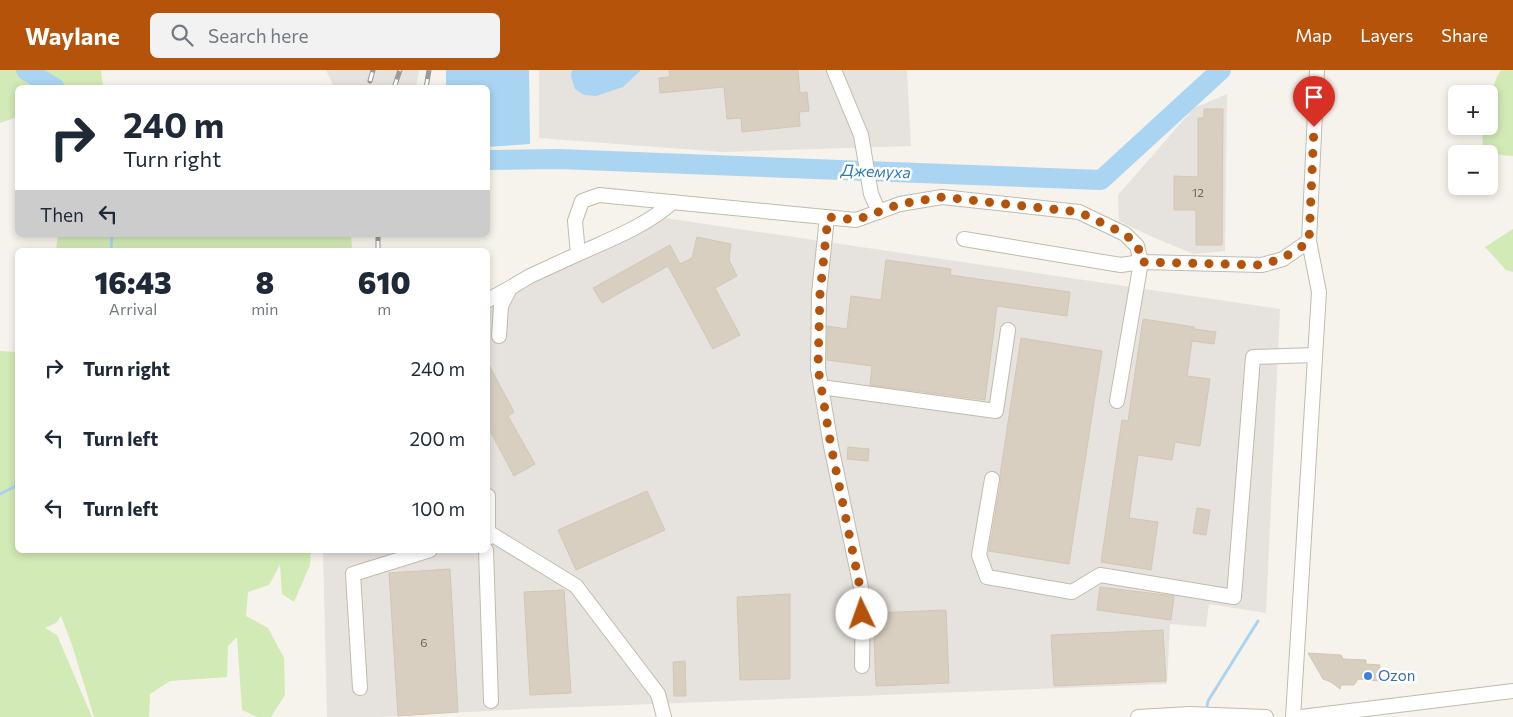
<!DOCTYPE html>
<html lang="en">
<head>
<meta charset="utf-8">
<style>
  :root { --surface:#fff; --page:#f2f2f3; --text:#1f2937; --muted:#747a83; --accent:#b45309 }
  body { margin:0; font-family:Commissioner,sans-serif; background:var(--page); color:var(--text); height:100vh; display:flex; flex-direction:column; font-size:19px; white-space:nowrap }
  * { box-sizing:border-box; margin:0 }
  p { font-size:16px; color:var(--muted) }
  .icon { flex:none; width:28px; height:28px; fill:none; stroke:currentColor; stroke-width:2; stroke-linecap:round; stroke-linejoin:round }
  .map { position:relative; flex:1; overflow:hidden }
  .details { position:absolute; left:15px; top:178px; width:475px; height:305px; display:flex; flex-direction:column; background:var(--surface); border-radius:8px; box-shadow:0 2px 8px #0003 }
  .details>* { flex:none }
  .banner { position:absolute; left:15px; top:15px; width:475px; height:152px; border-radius:8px; box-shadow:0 2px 8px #0003; background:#fff; color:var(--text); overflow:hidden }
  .buttons { position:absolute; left:1448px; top:15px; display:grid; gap:10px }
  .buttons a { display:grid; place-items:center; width:50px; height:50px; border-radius:8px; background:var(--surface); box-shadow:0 2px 8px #0003; font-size:25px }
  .pin { position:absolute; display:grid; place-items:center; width:42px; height:42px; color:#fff; margin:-51px -21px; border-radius:50% 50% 50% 0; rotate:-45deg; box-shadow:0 0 5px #0007 }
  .pin .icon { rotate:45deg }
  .me { position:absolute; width:55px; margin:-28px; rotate:357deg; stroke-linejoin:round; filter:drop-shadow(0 0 4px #0008) }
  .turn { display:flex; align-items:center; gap:18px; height:105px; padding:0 25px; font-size:22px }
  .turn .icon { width:65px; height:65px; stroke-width:2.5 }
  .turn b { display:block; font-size:35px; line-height:42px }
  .then { display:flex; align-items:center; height:48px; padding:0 25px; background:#0003; gap:10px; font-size:19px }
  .eta { display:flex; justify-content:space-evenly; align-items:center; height:85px; text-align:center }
  .eta b { font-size:30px; font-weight:800; line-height:35px }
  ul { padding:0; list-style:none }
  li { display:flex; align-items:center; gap:15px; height:70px; padding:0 25px }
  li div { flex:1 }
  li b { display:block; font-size:19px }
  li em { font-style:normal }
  header { display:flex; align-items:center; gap:30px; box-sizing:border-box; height:70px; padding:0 25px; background:var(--accent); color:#fff }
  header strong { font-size:24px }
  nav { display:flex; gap:28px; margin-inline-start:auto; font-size:18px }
  .search { width:350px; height:45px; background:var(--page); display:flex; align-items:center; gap:12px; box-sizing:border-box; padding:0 18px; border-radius:8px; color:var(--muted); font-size:19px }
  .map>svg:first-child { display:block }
  .industrial { fill:#e6e2dd }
  .green { fill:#d2eab5 }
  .water { fill:#a9d4f2 }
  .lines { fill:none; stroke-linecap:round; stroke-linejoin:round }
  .stream { stroke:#a9d4f2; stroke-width:3 }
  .river { stroke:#a9d4f2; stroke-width:20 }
  .building { fill:#d8cfc1; stroke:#d3c7b4 }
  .minor-casing { stroke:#c2bbae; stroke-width:16 }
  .minor { stroke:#fff; stroke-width:14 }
  .rail-casing { stroke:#9a9a9a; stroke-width:5 }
  .rail { stroke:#fff; stroke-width:3; stroke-dasharray:9; stroke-linecap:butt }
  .route { stroke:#b45309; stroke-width:9; stroke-dasharray:0 16.2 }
  .shop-dot { fill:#3f7fe0; stroke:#fff; stroke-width:2 }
  .labels { text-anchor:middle; stroke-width:5; stroke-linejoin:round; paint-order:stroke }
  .number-label { font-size:12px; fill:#6e675b }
  .shop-label { font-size:15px; fill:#366cbe; stroke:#fff; text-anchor:start }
  .water-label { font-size:16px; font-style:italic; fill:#2e7ab2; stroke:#fff }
</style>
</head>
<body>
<header>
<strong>Waylane</strong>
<div class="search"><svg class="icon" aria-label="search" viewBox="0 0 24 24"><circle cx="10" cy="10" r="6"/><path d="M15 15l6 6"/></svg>Search here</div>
<nav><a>Map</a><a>Layers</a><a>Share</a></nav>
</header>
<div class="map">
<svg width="1513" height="647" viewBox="0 0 1513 647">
  <rect width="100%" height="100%" fill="#f6f3ec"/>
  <!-- industrial -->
  <g class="industrial">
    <polygon points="326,0 419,0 416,18 334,17"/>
    <polygon points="539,0 907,0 911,76 723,82 539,68"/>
    <polygon points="1227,24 1225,181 1194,184 1157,169 1119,151 1118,125 1194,38"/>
    <polygon points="665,148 1280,239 1266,543 1209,534 1206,557 1170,554 1167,614 524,639 379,647 327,647 323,480 488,480 488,228 513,222"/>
  </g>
  <!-- green -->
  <g class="green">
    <polygon points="0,0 101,0 103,17 18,18 17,47 0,53"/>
    <path d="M1501,0H1513V86L1483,83L1482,56H1489C1489,37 1490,16 1501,0Z"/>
    <polygon points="1513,159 1513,202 1506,200 1485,177"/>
    <polygon points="58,165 351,165 352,180 56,180"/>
    <polygon points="0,281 17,282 18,480 311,480 310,495 294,532 282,524 280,495 269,515 248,522 246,546 268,558 284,588 285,625 271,647 257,647 242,640 237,567 228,576 227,607 170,611 150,624 149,647 94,647 72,575 61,546 56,553 45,558 57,565 92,647 0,647"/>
  </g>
  <!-- water -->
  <g class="water">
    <polygon points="446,0 529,0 530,74 488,77 488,18 446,17"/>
    <polygon points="572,0 641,0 623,17 596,26 584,25 575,19 571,6"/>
  </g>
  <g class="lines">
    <!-- stream -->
    <g class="stream">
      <polyline points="111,180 112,165"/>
      <polyline points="0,424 18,415"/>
      <polyline points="1207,636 1208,631 1258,551"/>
    </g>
    <!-- river -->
    <g class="river">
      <polyline points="26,0 55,18"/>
      <polyline points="488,90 558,89 1101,110 1221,0"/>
    </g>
  </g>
  <!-- building -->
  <g class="building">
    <polygon points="669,0 798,0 800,23 807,22 809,41 799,42 800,56 742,62 741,48 727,49 724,17 660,23 659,8 670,7"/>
    <polygon points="1204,39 1223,39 1222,175 1196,175 1196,140 1174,140 1174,106 1198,107 1198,48 1204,48"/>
    <polygon points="697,167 731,174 729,190 737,206 715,218 740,265 713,279 668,196 602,233 593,218 670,175 680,194 692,188"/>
    <polygon points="886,190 951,199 950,205 1070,222 1067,246 997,236 985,330 870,315 872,296 827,290 827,256 847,259 851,226 881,230"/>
    <polygon points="1143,249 1194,257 1194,259 1216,262 1214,274 1192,271 1187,306 1210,309 1200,376 1175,372 1172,390 1138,385 1129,448 1158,452 1151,500 1101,492 1122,350 1128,351"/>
    <polygon points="1021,268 1102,281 1069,494 989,481 1001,410 1000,405"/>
    <polygon points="488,293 514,342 508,346 535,394 514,406 488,357"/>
    <polygon points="848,377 869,379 868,391 847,389"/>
    <polygon points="647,421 665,460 576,500 558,460"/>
    <polygon points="1197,438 1210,440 1206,465 1193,463"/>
    <polygon points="450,499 458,642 398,646 389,503"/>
    <polygon points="1100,517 1174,526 1171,550 1097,540"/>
    <polygon points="564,520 571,623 530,625 524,522"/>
    <polygon points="790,524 790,609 740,610 737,527"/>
    <polygon points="946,540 949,613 876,616 873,543"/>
    <polygon points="1163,560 1166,611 1054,616 1051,565"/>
    <polygon points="1308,583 1341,585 1343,589 1366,590 1366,594 1380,595 1379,611 1358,609 1354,615 1341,615 1340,619 1331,612 1323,609"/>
    <polygon points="685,591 686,626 674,626 673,592"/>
  </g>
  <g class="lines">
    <defs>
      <g id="minor">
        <polyline points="834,0 861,65 871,124 879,142"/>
        <polyline points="827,147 819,224 818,299 831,376 863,527 862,596"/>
        <polyline points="964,169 1121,195 1141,192 1117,331"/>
        <path d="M578,184C613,168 644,157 673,132"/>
        <polyline points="488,230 510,218"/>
        <polyline points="499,266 501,236 510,218 530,206 578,184 575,151 582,131 599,125 856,150 900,134 942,127 1079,142 1125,164 1137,176 1141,192 1262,195 1283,189 1309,171"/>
        <polyline points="821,317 996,341 1008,260"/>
        <polyline points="992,409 979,485 987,507 1072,522 1100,505 1234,527 1253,287 1315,285"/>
        <polyline points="488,426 488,468"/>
        <polyline points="488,462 576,516 658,624 664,647"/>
        <polyline points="486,480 491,631"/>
        <polyline points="360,618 353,504 430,480"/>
        <polyline points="1138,647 1190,644 1266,647"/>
        <polyline points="1293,647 1319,222 1309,171 1317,0"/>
        <polyline points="1301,647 1513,621"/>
      </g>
    </defs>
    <!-- minor casing -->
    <use href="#minor" class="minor-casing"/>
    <!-- minor -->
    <use href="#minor" class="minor"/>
    <defs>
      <g id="rail">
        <polyline points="370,11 373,0"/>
        <polyline points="394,18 400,0"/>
        <polyline points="426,18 429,0"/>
        <polyline points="378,180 378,165"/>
      </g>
    </defs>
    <!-- rail casing -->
    <use href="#rail" class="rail-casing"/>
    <!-- rail -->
    <use href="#rail" class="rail"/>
  </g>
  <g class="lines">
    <!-- route -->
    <polyline class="route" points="862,544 862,527 831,376 818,298 820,224 828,147 856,150 900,134 942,127 1079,142 1125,164 1138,176 1141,192 1262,195 1283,188 1309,172 1314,57"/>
  </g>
  <!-- markers -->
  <circle class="shop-dot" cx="1368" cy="606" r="5"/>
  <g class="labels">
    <!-- number labels -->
    <g class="number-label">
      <text x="1198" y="127">12</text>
      <text x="424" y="577">6</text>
    </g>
    <!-- shop labels -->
    <g class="shop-label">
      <text x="1378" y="611">Ozon</text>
    </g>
    <!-- water labels -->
    <g class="water-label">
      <text transform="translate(876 101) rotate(2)" y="6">Джемуха</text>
    </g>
  </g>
</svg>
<div class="buttons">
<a>+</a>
<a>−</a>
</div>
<div class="pin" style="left:1314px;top:57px;background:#d93025"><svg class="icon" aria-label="arrive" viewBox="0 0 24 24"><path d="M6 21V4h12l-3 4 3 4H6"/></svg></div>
<svg class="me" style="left:862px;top:544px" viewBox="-20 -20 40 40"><circle r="19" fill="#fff"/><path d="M0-13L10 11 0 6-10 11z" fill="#b45309"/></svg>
<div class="banner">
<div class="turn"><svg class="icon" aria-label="right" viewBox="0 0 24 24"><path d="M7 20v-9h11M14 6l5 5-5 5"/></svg><div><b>240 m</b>Turn right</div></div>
<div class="then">Then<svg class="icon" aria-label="left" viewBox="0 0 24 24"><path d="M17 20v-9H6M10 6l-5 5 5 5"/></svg></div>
</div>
<section class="details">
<div class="eta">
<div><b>16:43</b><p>Arrival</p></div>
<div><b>8</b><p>min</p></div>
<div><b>610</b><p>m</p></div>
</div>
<ul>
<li><svg class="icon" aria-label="right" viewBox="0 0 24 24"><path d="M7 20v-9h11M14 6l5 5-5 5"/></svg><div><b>Turn right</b></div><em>240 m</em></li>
<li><svg class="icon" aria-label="left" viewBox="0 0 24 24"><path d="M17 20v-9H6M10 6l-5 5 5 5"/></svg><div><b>Turn left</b></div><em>200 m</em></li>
<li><svg class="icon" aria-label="left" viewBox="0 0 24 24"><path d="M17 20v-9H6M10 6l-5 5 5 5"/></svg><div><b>Turn left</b></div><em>100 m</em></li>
</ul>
</section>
</div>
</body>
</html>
